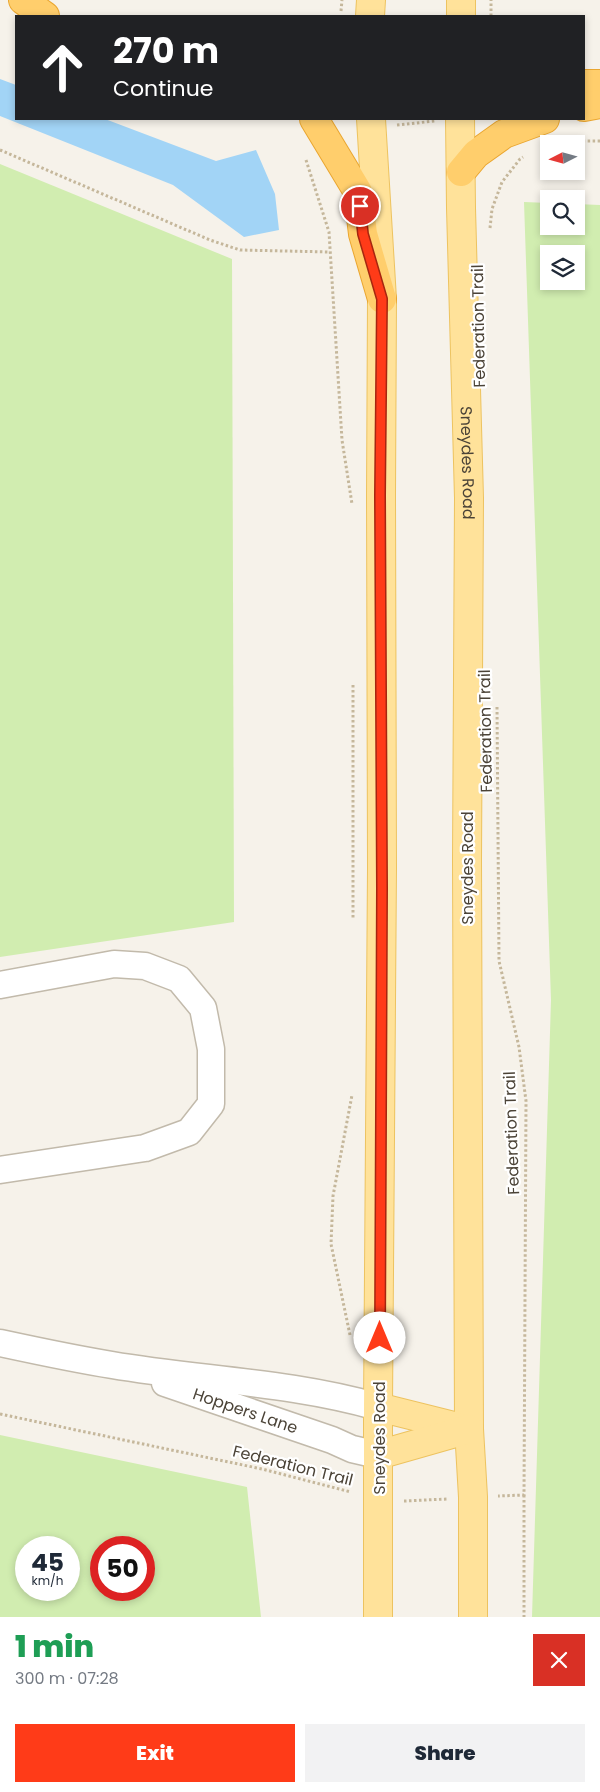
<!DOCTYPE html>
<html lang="en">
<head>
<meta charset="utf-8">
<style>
  :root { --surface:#fff; --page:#f2f2f3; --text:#1f2937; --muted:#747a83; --accent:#ff3b18 }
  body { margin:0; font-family:Poppins,sans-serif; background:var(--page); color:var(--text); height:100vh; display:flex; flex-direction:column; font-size:19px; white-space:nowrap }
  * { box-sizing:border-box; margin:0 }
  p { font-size:16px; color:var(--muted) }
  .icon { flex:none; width:28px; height:28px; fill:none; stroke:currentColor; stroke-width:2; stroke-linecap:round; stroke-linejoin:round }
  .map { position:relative; height:1617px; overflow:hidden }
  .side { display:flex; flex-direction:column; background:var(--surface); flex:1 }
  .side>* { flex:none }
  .banner { position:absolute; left:15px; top:15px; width:570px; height:105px; border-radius:0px; box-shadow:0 2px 8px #0003; background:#202124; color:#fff; overflow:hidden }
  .needle { width:32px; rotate:264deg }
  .controls { position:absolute; left:540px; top:135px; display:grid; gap:10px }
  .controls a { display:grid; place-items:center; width:45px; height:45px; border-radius:0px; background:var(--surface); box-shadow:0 2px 8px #0003; font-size:25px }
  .speed { position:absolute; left:15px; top:1536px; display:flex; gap:10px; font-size:25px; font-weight:700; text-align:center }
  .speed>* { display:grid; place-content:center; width:65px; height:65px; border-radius:50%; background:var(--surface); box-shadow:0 2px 8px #0003; line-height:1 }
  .speed small { font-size:12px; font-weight:400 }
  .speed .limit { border:8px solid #d22; background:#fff; color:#111 }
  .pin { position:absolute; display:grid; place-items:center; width:42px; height:42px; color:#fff; margin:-21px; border:2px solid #fff; border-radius:50%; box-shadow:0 1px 5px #0007 }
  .me { position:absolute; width:55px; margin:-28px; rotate:0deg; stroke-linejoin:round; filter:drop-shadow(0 0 4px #0008) }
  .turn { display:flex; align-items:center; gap:18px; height:105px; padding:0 15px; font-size:22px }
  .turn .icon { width:65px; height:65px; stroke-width:2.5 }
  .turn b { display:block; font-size:35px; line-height:42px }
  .round { display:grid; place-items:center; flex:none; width:52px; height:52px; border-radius:0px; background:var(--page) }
  .head { display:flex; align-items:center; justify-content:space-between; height:85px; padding:0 15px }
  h1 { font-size:30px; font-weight:800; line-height:38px; color:#1e9e55 }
  .primary-button { display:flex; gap:10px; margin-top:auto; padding:10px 15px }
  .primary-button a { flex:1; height:58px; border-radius:0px; background:var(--accent); color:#fff; font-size:20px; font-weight:800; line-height:58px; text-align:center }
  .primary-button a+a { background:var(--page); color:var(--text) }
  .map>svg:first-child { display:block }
  .green { fill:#d1edb0; fill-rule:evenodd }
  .water { fill:#a2d4f6 }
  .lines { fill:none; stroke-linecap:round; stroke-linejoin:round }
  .minor-casing { stroke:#c2baab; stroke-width:29 }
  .major-casing { stroke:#edc360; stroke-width:30 }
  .highway-casing { stroke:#eaa630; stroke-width:30 }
  .path { stroke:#c5b79b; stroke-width:3; stroke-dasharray:2.5 2.5; stroke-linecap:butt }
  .minor { stroke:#fff; stroke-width:26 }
  .major { stroke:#ffe29a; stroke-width:28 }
  .highway { stroke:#ffce6c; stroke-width:28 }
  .route-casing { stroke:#a62610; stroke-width:12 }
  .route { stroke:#ff3b18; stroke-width:9 }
  .labels { text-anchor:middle; stroke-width:4.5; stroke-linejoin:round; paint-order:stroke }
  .street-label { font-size:16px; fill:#4b4337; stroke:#fff }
</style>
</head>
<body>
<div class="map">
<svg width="600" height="1617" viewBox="0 0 600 1617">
  <rect width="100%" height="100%" fill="#f6f2ea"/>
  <!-- green -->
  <g class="green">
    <polygon points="0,164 232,259 234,922 0,957"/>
    <path d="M524,202L549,203V226H576V204L600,205V1617H532L551,1000ZM549,254H576V281H549Z"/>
    <path d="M0,1435L247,1487L261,1617H0ZM26,1548H69V1590H26ZM101,1548H144V1590H101Z"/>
  </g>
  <!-- water -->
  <polygon class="water" points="0,79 16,85 16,119 105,119 216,161 256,150 275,194 279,230 244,237 173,185 0,116"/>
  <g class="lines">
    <defs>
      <g id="minor">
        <polyline points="0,985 114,964 145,966 179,979 203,1008 211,1049 211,1104 189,1132 145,1148 0,1170"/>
        <path d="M0,1343C37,1351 74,1359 112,1365C200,1380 291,1382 378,1407"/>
        <path id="s1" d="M165,1383L332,1440L352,1449L378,1455"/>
      </g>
      <g id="major">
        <polyline points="370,16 371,0"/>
        <polyline points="461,16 461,0"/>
        <polyline points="371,119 382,299 381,495 382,868 378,1407 378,1617"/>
        <path id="s2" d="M460,119L461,208L469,498L467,860L469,1429L473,1497V1617"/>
        <polyline points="378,1407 466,1429"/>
        <polyline points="378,1455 469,1429"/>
      </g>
      <g id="highway">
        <polyline points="23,0 45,16"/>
        <polyline points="584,84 600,84"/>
        <polyline points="584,107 600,104"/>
        <polyline points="314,119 358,192 363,234 382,299"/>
        <polyline points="461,172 476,154 504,134 545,119"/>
      </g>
    </defs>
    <!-- minor casing -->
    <use href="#minor" class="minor-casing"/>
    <!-- major casing -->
    <use href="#major" class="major-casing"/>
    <!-- highway casing -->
    <use href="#highway" class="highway-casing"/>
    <!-- path -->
    <g class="path">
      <polyline points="341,11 342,0"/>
      <polyline points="491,16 491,0"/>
      <polyline points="397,125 435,121"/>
      <polyline points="558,144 570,141 600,141"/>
      <polyline points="0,150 210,240 240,250 330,252"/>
      <polyline points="306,160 329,232 342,440 352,504"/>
      <polyline points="490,228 492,209 502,182 520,159 523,157"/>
      <polyline points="353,685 353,919"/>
      <polyline points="497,707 499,961 519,1047 526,1101 524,1495 498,1496"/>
      <polyline points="350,1335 331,1244 333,1196 352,1095"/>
      <polyline points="0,1414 262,1469 351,1492"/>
      <polyline points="524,1495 524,1617"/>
      <polyline points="404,1501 447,1499"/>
    </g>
    <!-- minor -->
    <use href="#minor" class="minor"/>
    <!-- major -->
    <use href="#major" class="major"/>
    <!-- highway -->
    <use href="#highway" class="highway"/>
  </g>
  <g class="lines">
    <defs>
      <polyline id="route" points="360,206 363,234 382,299 380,495 382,888 380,1338"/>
    </defs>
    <!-- route casing -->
    <use href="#route" class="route-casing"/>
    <!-- route -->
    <use href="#route" class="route"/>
  </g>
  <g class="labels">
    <!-- street labels -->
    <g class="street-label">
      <text transform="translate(478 326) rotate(-91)" y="6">Federation Trail</text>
      <text dy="6" stroke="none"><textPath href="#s2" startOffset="344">Sneydes Road</textPath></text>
      <text transform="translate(485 731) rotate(-91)" y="6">Federation Trail</text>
      <text transform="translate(467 868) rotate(-90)" y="6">Sneydes Road</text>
      <text transform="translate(511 1133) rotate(-92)" y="6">Federation Trail</text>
      <text dy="6" stroke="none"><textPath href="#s1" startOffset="85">Hoppers Lane</textPath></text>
      <text transform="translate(379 1438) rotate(-90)" y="6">Sneydes Road</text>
      <text transform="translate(293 1465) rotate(14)" y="6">Federation Trail</text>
    </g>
  </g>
</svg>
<div class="controls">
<a><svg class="needle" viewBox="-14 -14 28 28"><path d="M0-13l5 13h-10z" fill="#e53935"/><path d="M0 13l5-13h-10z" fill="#747a83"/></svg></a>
<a><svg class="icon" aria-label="search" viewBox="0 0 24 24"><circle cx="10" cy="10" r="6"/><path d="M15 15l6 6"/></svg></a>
<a><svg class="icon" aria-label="layers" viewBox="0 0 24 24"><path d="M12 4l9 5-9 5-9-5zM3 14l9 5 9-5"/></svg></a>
</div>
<div class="speed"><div>45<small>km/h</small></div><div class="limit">50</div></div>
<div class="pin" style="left:360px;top:206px;background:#d93025"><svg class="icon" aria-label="arrive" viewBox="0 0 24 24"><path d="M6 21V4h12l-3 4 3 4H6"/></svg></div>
<svg class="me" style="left:380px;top:1338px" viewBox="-20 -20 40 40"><circle r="19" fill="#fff"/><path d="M0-13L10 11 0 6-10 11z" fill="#ff3b18"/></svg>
<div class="banner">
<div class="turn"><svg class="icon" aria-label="ahead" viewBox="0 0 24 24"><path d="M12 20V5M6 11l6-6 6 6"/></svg><div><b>270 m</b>Continue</div></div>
</div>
</div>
<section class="side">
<div class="head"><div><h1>1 min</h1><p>300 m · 07:28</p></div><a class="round" style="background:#d93025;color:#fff"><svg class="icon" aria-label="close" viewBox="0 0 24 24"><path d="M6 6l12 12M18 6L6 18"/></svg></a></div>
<div class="primary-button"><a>Exit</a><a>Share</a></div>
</section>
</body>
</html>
